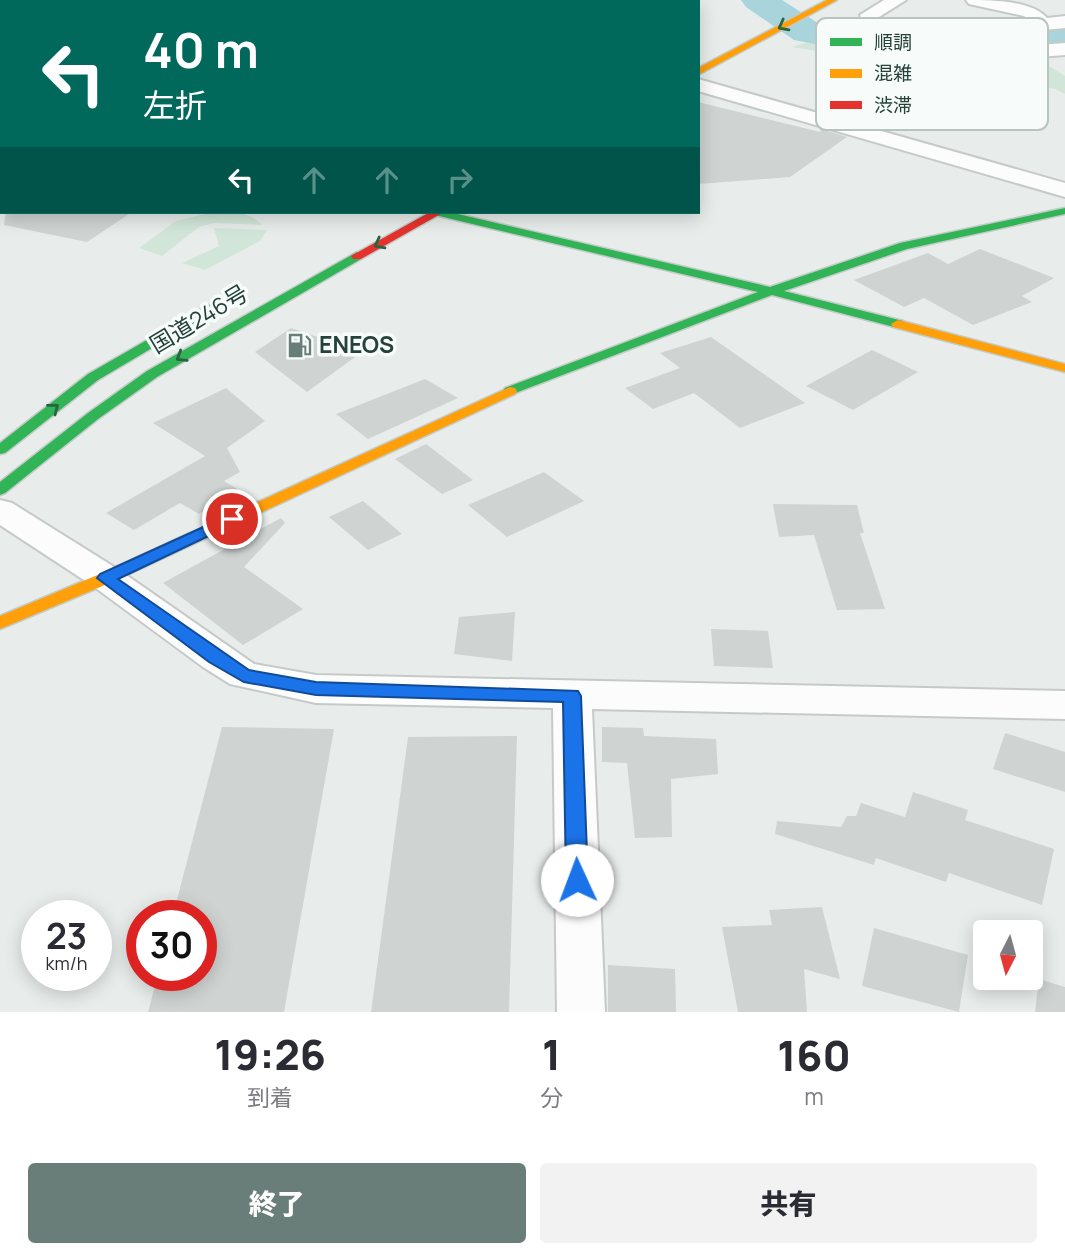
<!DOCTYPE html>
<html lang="ja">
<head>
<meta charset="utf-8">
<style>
  :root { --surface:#fff; --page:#f2f2f3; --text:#2b2b33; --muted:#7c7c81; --accent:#697e78 }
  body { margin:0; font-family:Manrope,"Noto Sans JP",sans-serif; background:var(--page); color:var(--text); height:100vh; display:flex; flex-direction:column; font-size:26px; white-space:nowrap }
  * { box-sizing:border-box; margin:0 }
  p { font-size:23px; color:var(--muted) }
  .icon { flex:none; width:38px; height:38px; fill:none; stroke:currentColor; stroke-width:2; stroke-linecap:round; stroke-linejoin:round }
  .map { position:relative; height:1012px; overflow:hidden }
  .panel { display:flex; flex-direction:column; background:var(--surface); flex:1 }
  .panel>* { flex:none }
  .banner { position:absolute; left:0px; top:0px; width:700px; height:214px; box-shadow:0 4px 18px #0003; background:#00695c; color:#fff; overflow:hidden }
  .needle { width:46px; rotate:186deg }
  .buttons { position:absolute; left:973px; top:920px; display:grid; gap:14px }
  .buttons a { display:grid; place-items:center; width:70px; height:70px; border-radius:7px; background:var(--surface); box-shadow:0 4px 18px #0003; font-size:35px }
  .speed { position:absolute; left:21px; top:900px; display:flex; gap:14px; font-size:35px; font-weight:700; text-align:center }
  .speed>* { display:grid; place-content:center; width:91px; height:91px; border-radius:50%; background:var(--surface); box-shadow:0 4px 18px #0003; line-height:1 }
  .speed small { font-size:18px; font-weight:400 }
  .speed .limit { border:10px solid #d22; background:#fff; color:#111 }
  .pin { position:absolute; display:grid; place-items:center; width:60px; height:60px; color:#fff; margin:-30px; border:4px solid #fff; border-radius:50%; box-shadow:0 2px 7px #0007 }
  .me { position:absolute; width:77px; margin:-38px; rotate:358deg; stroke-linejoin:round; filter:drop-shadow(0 0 5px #0008) }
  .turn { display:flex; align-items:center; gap:24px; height:147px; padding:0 28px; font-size:32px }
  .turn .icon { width:91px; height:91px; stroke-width:2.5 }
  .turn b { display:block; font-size:49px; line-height:60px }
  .lanes { display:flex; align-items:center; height:66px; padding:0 28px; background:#0003; justify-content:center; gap:35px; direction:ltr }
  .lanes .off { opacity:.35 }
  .eta { display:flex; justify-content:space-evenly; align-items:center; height:119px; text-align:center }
  .eta b { font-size:42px; font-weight:800; line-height:49px }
  .primary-button { display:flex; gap:14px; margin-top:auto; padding:14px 28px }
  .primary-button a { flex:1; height:80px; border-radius:7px; background:var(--accent); color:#fff; font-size:28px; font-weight:800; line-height:80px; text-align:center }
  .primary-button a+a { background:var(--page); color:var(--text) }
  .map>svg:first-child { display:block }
  .green { fill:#d1e6d8 }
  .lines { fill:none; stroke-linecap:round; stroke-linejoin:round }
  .river { fill:#a9d4db; fill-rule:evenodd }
  .building { fill:#cfd4d2 }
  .street-casing { stroke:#c5cac8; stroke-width:4 }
  .fast-casing { stroke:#c3cbc8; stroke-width:3 }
  .slow-casing { stroke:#c3cbc8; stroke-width:3 }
  .jam-casing { stroke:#c3cbc8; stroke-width:3 }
  .street { fill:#fcfcfc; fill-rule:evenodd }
  .fast { fill:#30b455; fill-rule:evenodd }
  .slow { fill:#ff9f0a; fill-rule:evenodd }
  .jam { fill:#e5322d; fill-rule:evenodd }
  .oneway { stroke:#286442 }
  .route { fill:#1a73e8; stroke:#114b97; stroke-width:2 }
  .labels { text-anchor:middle; stroke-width:7; stroke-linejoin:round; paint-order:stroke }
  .street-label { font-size:23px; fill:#24423a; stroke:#f7fbf9 }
  .poi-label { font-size:23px; font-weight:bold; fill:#24423a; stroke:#f7fbf9; text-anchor:start }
  .key { fill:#f7fbf9; stroke:#b8c4c0; stroke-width:2 }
  .key-label { font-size:19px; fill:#24423a }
</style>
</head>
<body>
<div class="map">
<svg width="1065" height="1012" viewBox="0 0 1065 1012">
  <rect width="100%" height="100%" fill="#e8edeb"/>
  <!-- green -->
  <g class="green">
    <path d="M812,41C882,50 951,58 1021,48L1065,76V94L1055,89L792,47Z"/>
    <path d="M213,212C231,212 250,211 262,225L214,223L199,227L162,256L139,248L176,221Z"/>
    <polygon points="214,228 267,230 260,241 205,270 182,263 219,246"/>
  </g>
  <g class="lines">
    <!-- river -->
    <polygon class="river" points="741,0 782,0 818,23 852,29 910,33 1065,26 1065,48 910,55 852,51 794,40 746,7"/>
  </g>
  <!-- building -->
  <g class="building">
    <polygon points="843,72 1001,86 1003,131 871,120 866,124 827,113"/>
    <polygon points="698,102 820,132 821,129 847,137 790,177 698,184"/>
    <polygon points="6,212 132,212 87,242 4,225"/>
    <polygon points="980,249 1054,278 1022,296 1032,302 973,325 924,298 904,307 854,280 928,253 948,264"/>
    <polygon points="291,328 362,352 307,392 255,352"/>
    <polygon points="711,337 805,403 740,428 694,393 653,409 625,388 680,368 660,353"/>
    <polygon points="872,350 918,372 853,410 806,386"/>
    <polygon points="425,379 458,398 368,439 336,414"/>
    <polygon points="226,388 265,421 227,448 240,472 224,481 239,490 199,514 180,503 134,530 106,513 205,456 153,423"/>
    <polygon points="426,444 473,480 442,494 395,459"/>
    <polygon points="544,472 584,501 507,537 468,505"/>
    <polygon points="363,501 402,534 368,550 329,517"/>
    <polygon points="773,504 857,505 864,533 860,533 885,609 837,610 814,535 779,537"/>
    <polygon points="281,518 285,523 244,567 303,609 243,645 163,583"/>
    <polygon points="515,612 512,661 454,654 459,617"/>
    <polygon points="711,629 768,631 773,668 714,666"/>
    <polygon points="222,727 334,729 284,1012 148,1012 158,975 201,975 201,915 173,915"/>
    <polygon points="602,727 643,728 644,736 716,739 718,774 671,779 672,837 635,838 627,763 602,762"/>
    <polygon points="1005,733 1065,752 1065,792 993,769"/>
    <polygon points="517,736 509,1012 371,1012 408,737"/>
    <polygon points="913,792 968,810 965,820 1054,849 1042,905 949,873 946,882 876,858 874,865 775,834 777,821 841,827 847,816 856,816 861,803 905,817"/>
    <polygon points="822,907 840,979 804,969 807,1012 738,1012 722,927 772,925 769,910"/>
    <polygon points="874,928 968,955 959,1012 862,986"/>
    <polygon points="608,965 675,969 676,1012 608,1012"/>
    <polygon points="1039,979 1065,987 1065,1012 1035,1012"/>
  </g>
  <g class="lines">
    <defs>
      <g id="street">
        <polygon points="188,0 208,0 187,2"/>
        <path d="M884,0H906L879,17L880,21L1001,22L1029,20L1024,16L969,4L966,0C990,0 1031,0 1047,18L1065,16V28L1001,34L865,30L860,15Z"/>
        <rect x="0" y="12" width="2" height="10"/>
        <polygon points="1065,43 1065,55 1039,57 1029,51 1039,45"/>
        <rect x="0" y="50" width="2" height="12"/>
        <polygon points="698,79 1065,183 1065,197 698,91"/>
        <polygon points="0,500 12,503 119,570 254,664 316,675 1065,691 1065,719 592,709 605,1012 557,1012 553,708 316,703 230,684 203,667 93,586 0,525"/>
      </g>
      <g id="fast">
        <polygon points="1065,208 1065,214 907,249 784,291 903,321 903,327 898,328 772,295 510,395 505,394 503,391 505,388 758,292 435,215 429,212 449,212 770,287 900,243"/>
        <polygon points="357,252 363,256 361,259 157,377 98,419 5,493 0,495 0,482 88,413 147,371"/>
        <polygon points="218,299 224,303 223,306 98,380 5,453 0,454 0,443 88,374"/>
      </g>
      <g id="slow">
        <polygon points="827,0 837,0 698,75 698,68"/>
        <rect x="0" y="133" width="2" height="7"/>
        <polygon points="898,320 1065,364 1065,372 893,327 891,324"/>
        <polygon points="510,387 515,388 517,391 515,394 112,582 0,629 0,616 100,574"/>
      </g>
      <polygon id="jam" points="430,212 444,212 361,259 353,259 351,256"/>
    </defs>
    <!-- street casing -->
    <use href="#street" class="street-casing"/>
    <!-- fast casing -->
    <use href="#fast" class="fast-casing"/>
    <!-- slow casing -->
    <use href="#slow" class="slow-casing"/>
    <!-- jam casing -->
    <use href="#jam" class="jam-casing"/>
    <!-- street -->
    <use href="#street" class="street"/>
    <!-- fast -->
    <use href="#fast" class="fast"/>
    <!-- slow -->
    <use href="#slow" class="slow"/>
    <!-- jam -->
    <use href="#jam" class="jam"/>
  </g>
  <!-- one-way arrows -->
  <defs><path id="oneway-chevron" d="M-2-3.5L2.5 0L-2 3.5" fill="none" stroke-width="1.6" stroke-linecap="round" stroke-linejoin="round" transform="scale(1.75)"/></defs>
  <g class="oneway">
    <use href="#oneway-chevron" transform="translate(783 26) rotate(152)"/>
    <use href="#oneway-chevron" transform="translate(379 244) rotate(152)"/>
    <use href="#oneway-chevron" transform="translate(181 357) rotate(148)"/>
    <use href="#oneway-chevron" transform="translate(54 408) rotate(-38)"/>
  </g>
  <!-- route -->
  <polygon class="route" points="232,514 240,519 238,522 118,579 249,670 316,682 578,691 581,696 588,880 585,886 577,889 570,886 566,880 563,702 316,695 244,682 209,662 97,578 100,574"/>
  <!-- icons -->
  <defs>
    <symbol id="fuel-bare" viewBox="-9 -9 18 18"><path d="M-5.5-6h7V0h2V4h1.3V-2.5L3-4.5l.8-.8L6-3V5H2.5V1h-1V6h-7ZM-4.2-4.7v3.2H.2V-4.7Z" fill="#697e78" stroke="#f7fbf9" stroke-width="2.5" paint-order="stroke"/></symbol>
  </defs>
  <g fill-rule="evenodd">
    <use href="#fuel-bare" x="282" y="328" width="35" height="35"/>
  </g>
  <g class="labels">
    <!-- street labels -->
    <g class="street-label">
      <text transform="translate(199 319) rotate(-31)" y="8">国道246号</text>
    </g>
    <!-- poi labels -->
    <g class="poi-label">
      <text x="319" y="353">ENEOS</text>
    </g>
  </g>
  <!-- legend -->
  <rect x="816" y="18" width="232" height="112" rx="10" class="key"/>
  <rect x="830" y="38" width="32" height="8" fill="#30b455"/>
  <rect x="830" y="69" width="32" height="9" fill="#ff9f0a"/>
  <rect x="830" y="101" width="32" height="8" fill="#e5322d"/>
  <g class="key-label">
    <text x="874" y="49">順調</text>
    <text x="874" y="80">混雑</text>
    <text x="874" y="112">渋滞</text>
  </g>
</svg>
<div class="buttons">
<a><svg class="needle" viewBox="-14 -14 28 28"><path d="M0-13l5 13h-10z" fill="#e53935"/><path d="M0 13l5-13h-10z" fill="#7c7c81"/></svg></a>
</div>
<div class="speed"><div>23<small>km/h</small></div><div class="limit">30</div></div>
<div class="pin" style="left:232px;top:519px;background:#d93025"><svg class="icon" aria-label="arrive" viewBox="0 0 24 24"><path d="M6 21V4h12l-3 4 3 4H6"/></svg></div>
<svg class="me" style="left:577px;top:880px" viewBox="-20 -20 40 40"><circle r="19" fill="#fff"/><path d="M0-13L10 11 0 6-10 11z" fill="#1a73e8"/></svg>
<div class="banner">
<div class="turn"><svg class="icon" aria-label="left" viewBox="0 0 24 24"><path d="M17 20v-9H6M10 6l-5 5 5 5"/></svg><div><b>40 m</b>左折</div></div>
<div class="lanes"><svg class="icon" aria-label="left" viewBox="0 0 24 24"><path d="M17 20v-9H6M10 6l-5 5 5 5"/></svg><svg class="icon off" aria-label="ahead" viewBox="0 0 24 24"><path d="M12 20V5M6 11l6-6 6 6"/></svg><svg class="icon off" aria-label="ahead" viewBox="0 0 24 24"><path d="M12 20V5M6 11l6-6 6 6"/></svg><svg class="icon off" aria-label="right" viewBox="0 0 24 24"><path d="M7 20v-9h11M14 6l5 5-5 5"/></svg></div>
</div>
</div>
<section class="panel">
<div class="eta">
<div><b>19:26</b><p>到着</p></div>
<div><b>1</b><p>分</p></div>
<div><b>160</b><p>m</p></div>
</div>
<div class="primary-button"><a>終了</a><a>共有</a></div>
</section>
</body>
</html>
